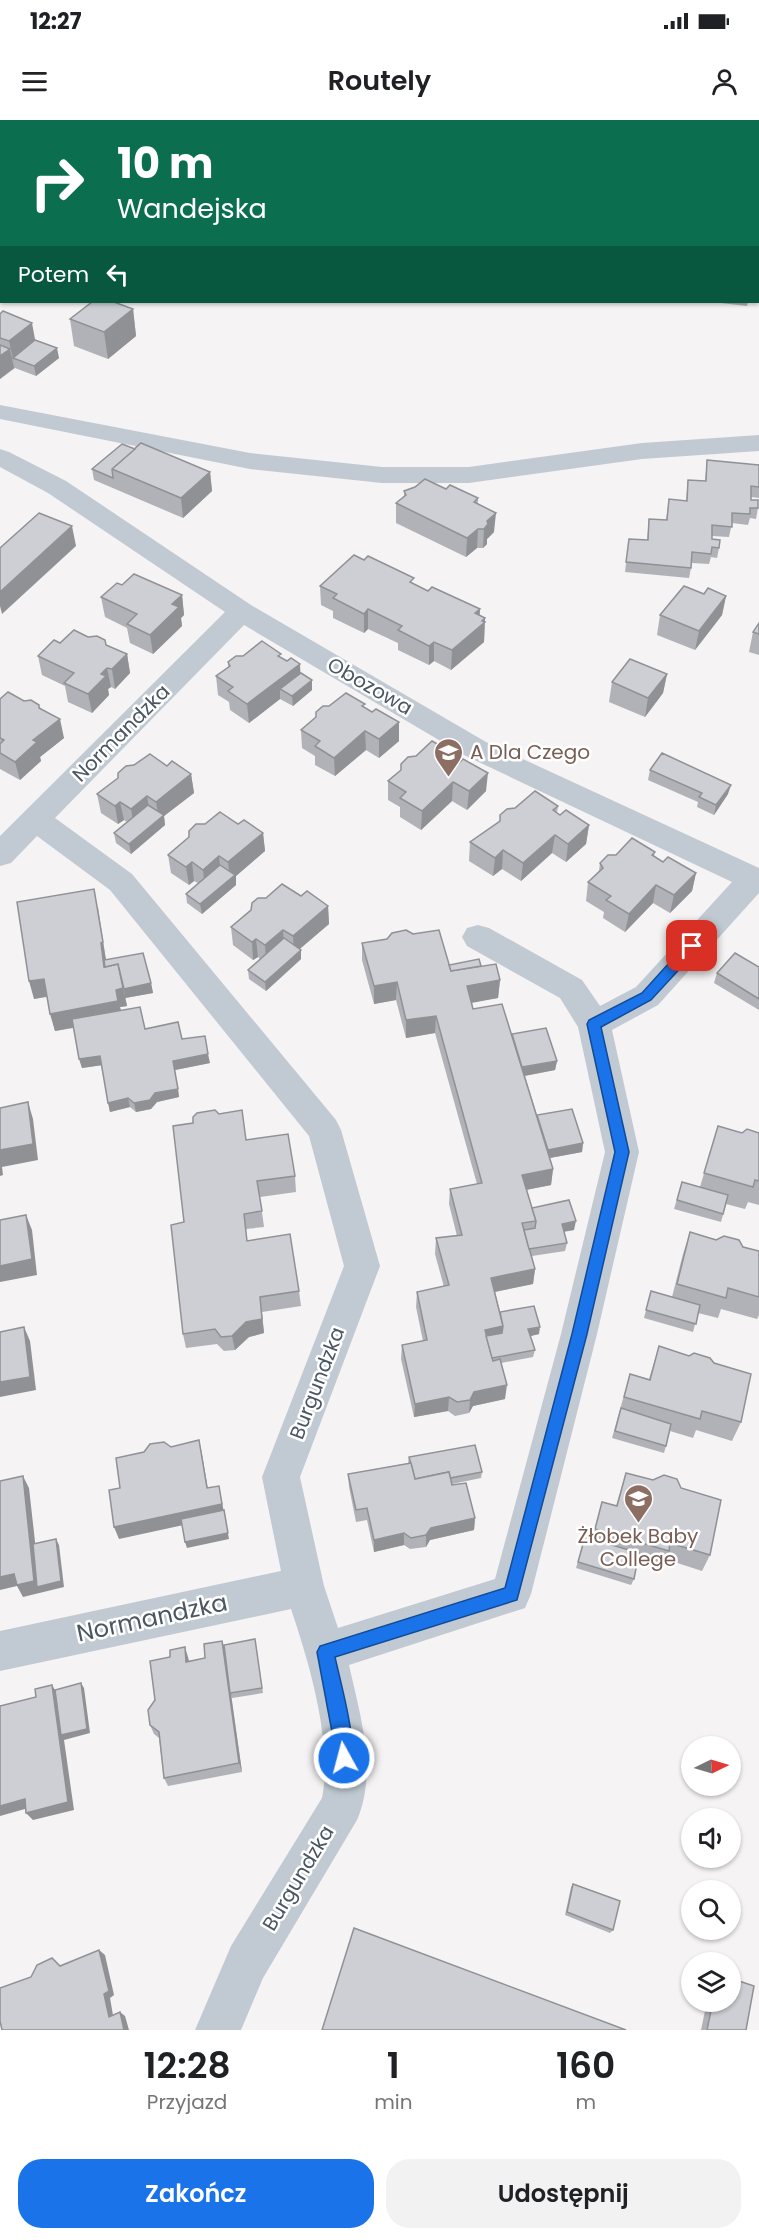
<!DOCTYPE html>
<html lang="pl">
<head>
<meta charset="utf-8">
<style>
  :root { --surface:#fff; --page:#f2f2f2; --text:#202124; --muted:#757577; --accent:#1a73e8 }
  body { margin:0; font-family:Poppins,sans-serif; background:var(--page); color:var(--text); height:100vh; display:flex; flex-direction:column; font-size:22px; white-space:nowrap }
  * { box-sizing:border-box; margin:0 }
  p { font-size:20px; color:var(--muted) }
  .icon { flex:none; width:33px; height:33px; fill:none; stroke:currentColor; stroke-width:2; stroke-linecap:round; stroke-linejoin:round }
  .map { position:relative; height:1910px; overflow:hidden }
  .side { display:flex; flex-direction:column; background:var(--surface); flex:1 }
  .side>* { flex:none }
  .guide { position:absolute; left:0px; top:0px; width:759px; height:183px; box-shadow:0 2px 4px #0004; background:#0b6e4f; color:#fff; overflow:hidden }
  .needle { width:39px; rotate:85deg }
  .controls { position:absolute; left:681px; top:1616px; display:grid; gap:12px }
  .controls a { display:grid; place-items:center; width:60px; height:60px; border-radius:50%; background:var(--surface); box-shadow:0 2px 4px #0004; font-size:30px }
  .pin { position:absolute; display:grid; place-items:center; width:51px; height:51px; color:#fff; margin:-26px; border-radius:12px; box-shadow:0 3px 9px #0006 }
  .me { position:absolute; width:66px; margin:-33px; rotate:353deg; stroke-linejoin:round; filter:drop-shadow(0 0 4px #0008) }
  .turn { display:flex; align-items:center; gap:21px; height:126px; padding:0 18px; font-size:27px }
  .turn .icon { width:78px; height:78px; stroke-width:2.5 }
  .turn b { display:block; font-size:42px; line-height:51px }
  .then { display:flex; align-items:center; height:57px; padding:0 18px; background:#0003; gap:12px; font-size:22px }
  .eta { display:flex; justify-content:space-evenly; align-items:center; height:102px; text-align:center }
  .eta b { font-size:36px; font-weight:600; line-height:42px }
  .action { display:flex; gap:12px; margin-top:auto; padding:12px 18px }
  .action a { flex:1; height:69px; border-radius:24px; background:var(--accent); color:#fff; font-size:24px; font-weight:600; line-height:69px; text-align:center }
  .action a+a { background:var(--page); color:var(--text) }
  .status { display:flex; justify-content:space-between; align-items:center; height:42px; padding:0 30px; background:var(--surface); direction:ltr }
  .status svg { height:16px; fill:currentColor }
  header { display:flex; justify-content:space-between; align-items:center; height:78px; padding:0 18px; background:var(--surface); font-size:27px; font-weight:600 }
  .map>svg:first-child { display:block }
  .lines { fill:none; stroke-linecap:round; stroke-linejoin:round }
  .minor { fill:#c1cad2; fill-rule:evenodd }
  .wall { fill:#b0b2b7 }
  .shaded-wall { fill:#909195 }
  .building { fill:#cdcfd5; stroke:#909195; stroke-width:1.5 }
  .route { fill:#1a73e8; stroke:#114b97; stroke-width:1.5 }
  .labels { text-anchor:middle; stroke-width:5; stroke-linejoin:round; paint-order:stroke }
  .street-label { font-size:20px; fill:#4a5661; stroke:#fff }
  .education-label { font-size:20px; fill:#785e54; stroke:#fff; text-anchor:start }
  .near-street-label { font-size:24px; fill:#4a5661; stroke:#fff }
</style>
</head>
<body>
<div class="status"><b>12:27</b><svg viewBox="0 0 49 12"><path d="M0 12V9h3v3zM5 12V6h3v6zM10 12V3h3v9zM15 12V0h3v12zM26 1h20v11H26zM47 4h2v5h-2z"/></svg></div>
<header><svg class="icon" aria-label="menu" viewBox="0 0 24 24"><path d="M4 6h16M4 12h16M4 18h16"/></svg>Routely<svg class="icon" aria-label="person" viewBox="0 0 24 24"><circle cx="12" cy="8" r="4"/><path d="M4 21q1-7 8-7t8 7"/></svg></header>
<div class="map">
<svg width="759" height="1910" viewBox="0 0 759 1910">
  <rect width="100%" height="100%" fill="#f5f3f3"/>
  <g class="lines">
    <!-- minor -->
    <g class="minor">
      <polygon points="224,0 246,0 223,2"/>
      <polygon points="262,0 284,0 285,2 263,2"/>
      <polygon points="758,127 759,128 759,142 758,141"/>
      <polygon points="2,164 2,178 0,179 0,165"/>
      <polygon points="0,285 250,333 382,347 469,347 642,323 759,315 759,331 642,339 469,363 382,363 250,349 0,299"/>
      <path d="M0,329L9,332L66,361L251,485L486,622L759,748V773L658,885L612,910L639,1032L597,1214L531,1474L525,1488L349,1545C360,1595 378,1651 357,1700L263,1858L241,1910H195L231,1826L322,1678C333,1623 309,1542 291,1489L0,1551V1511L281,1451L262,1357L344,1146L309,1016L110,770L37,716L11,743L0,746V716L225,492L48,373L0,347ZM244,505L466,636L732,762L636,867L600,886L582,860L489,808L478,805L467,808L462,817L467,826L560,878L578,907L605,1032L561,1214L495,1459L338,1508L324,1466L300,1357L380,1146L341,1010L336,1000L132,754L55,698Z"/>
    </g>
  </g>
  <!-- wall -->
  <g class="wall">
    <polygon points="759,69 759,115 758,115 758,71"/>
    <polygon points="758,141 759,142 759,183 748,182 747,186 721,183 721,182 758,182"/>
    <polygon points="133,189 136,216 108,239 74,226 70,199"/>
    <polygon points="0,194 35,220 59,238 36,256 15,248 0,259"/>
    <polygon points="135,329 210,352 212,371 183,398 94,360 92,349"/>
    <polygon points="707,340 759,345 759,378 751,377 751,380 758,388 756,399 750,398 748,405 732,403 729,417 712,416 712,419 719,428 717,438 711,437 709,444 692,443 689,458 625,452 629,419 647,420 649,399 666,400 669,379 686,381 688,360 705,361"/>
    <polygon points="404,371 478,378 478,384 494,412 487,419 487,424 483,428 477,428 466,437 396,403 396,383 404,376"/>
    <polygon points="414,464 428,471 480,489 479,495 485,498 484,522 451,550 434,541 429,545 398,530 398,523 368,509 364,513 333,498 333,491 321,485 320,466"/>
    <polygon points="122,465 182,475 184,495 181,498 182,506 153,534 130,523 127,508 105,497 101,477"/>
    <polygon points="726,476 722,495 695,530 657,515 660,495"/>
    <polygon points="759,503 759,535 749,532 753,512"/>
    <polygon points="60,523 106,525 127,534 130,553 115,569 111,567 108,569 109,575 92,593 68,582 65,566 42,555 38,536"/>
    <polygon points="281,538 301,553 312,560 312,570 293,586 280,579 249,603 230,590 229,582 218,575 216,556 228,547 228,542"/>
    <polygon points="667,554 663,573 645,597 609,582 612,562"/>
    <polygon points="0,579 40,589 64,618 40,637 41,641 20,660 0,649"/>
    <polygon points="365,588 372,592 399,602 399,621 379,638 366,630 335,656 315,645 315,636 302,628 301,610"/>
    <polygon points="453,633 453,639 486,671 467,690 452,681 421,710 400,697 400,687 388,680 388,661"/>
    <polygon points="167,646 191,654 194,673 164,696 165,705 131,734 116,723 114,713 127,702 124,700 118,704 101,693 97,674"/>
    <polygon points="650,650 728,674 714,695 697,687 698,682 648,660"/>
    <polygon points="558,686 557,693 560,695 589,705 586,724 566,742 552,733 521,761 502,749 493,756 469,741 470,722"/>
    <polygon points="238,704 263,713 265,731 236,756 236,765 202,794 187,783 186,774 198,763 194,761 189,765 171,753 168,735"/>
    <polygon points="655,732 654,737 663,742 696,753 692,771 670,793 653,783 625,812 603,798 604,792 586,781 588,762 599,751 600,743"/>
    <polygon points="301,776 328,786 329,804 299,829 301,839 266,871 249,859 248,850 260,839 258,837 253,840 233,825 231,807"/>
    <polygon points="98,787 106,840 151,863 153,873 125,878 122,862 127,886 120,887 121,890 145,909 182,919 210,943 175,950 179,977 157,982 151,989 136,992 130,987 110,992 102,945 82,948 74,908 55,911 47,877 34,879"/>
    <polygon points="362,823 449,845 481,846 500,860 498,878 472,882 473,889 512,914 557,941 555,950 525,956 537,995 583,1023 582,1032 550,1038 553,1049 551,1065 526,1070 532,1088 574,1110 564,1112 567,1123 565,1131 532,1136 535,1149 533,1164 495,1172 500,1192 539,1214 530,1216 535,1230 533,1237 501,1243 505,1279 473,1286 469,1293 455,1296 448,1291 414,1297 401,1239 402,1225 423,1221 416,1187 417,1172 444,1167 435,1134 436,1118 457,1116 449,1084 450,1069 477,1064 435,913 406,918 396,880 374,884 362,840"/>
    <polygon points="759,847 759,890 714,863 717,853"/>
    <polygon points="718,1006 742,1013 759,1013 759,1085 748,1082 745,1089 726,1084 721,1102 674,1089 682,1062 700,1067"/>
    <polygon points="246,1020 295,1056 296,1072 260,1077 264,1107 246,1109 247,1121 299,1171 301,1186 262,1192 264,1213 249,1217 235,1230 224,1231 217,1224 186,1228 183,1214 184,1102"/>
    <polygon points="690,1112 759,1131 759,1195 757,1199 721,1189 718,1198 698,1193 693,1212 644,1198 651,1171 672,1177 683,1134"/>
    <polygon points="659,1226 741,1302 732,1321 696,1310 693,1318 670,1311 664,1333 612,1318 630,1254 649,1259"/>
    <polygon points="409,1337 482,1352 481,1358 452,1364 475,1398 474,1410 430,1420 426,1427 410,1429 404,1425 374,1432 367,1400 356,1402 349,1367 348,1354 408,1343"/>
    <polygon points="626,1353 681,1368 710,1435 702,1451 665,1439 662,1447 638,1440 634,1459 631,1465 576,1448 585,1417 592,1419 602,1382 616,1386"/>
    <polygon points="255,1519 263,1573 232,1578 231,1576 242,1652 168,1666 164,1658 159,1618 154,1614 150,1605 188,1537 189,1541 205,1538 222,1521 224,1526"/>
    <polygon points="573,1764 613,1810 610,1813 565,1795 571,1767"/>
    <polygon points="707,1881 730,1881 746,1910 701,1910"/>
  </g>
  <!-- shaded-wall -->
  <g class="shaded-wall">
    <polygon points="138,0 152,0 152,2 135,2"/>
    <polygon points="410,0 423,0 423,2 408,2"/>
    <polygon points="133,189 136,216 108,239 104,212"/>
    <polygon points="32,203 37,230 13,238 15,248 9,221"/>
    <polygon points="57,228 59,238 36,256 34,246"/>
    <polygon points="10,229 14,248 0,259 0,236"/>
    <polygon points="210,352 212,371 183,398 181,378"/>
    <polygon points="496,393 494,412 487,419 487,424 483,428 484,409 487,401"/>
    <polygon points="72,406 76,426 2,494 0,486 0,472"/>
    <polygon points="478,409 477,428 466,437 467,418"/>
    <polygon points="182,475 184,495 181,498 182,506 153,534 150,515 172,484"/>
    <polygon points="726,476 722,495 695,530 699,511"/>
    <polygon points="368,489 368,509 364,513 364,494"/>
    <polygon points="480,489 479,508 485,498 484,522 451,550 452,530 475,493"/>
    <polygon points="434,522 434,541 429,545 429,526"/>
    <polygon points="127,534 130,553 115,569 112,549"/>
    <polygon points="300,544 301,563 280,569 280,579 249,603 247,584"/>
    <polygon points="107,548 111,567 108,569 109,575 92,593 88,574 101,554"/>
    <polygon points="667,554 663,573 645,597 648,578"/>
    <polygon points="312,560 312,570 293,586 292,576"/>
    <polygon points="60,599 64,618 40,637 41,641 20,660 15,642 33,620"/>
    <polygon points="399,602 399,621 379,638 379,619"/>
    <polygon points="365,611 366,630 335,656 334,638"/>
    <polygon points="488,653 486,671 467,690 469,671"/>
    <polygon points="191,654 194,673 164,696 165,705 131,734 129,724 159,699 156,682"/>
    <polygon points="453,662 452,681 421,710 422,691"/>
    <polygon points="731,665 728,674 714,695 716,685"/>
    <polygon points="147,676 150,694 134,707 131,689"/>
    <polygon points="120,682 124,700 118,704 115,686"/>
    <polygon points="589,705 586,724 566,742 568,724"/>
    <polygon points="263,713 265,731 236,756 236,765 202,794 200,784 230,759 228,742"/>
    <polygon points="555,715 552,733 521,761 523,743"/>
    <polygon points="503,730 502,749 493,756 495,738"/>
    <polygon points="219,736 221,754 205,768 203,750"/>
    <polygon points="192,742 194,761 189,765 186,747"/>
    <polygon points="696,753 692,771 670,793 674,775"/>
    <polygon points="656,765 653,783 625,812 629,794"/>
    <polygon points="94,769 106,840 118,844 127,886 120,887 122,898 55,911 50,894 104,847"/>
    <polygon points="328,786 329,804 294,834 293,816"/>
    <polygon points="283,810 284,827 266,843 265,825"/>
    <polygon points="256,819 258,837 253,840 252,822"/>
    <polygon points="301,830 301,839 266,871 265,862"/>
    <polygon points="44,859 49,876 34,879 29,861"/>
    <polygon points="500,860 498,878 466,884 467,866"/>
    <polygon points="397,862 396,880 374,884 374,866"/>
    <polygon points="151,863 153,873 125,878 124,869"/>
    <polygon points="436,896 435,913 406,918 406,900"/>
    <polygon points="208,934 210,943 175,950 173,941"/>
    <polygon points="100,936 103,945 82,948 79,939"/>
    <polygon points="557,941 555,950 518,957 519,948"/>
    <polygon points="178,969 179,977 157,982 151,989 136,992 134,983 155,973"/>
    <polygon points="128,978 130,987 110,992 108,983"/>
    <polygon points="28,982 33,999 38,1040 2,1047 3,1055 0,1056 0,1030"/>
    <polygon points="583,1023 582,1032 544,1039 545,1030"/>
    <polygon points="553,1049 551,1065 520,1071 522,1055"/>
    <polygon points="26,1095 32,1110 37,1155 0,1162 0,1146"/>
    <polygon points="576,1101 574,1110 560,1112 562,1104"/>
    <polygon points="535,1149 533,1164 489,1173 491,1158"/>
    <polygon points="260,1177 264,1213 249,1217 235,1230 232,1216"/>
    <polygon points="503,1206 501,1220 486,1224 485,1210"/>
    <polygon points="24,1207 30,1221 36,1270 0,1277 0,1262"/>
    <polygon points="540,1207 539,1214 527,1217 528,1209"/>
    <polygon points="507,1265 505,1279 473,1286 469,1293 470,1280 474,1272"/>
    <polygon points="449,1277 448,1291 414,1297 415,1284"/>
    <polygon points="199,1320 202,1334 210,1381 207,1368"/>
    <polygon points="23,1356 29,1368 40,1466 56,1419 59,1425 64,1467 23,1477 17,1466 0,1470 0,1457"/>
    <polygon points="219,1366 229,1419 187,1428 185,1422 225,1396 119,1419 114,1407"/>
    <polygon points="475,1398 474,1410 430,1420 426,1427 426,1415 431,1408"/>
    <polygon points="404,1413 404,1425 374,1432 374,1420"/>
    <polygon points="222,1521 225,1531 242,1652 239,1643"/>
    <polygon points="185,1527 188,1537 190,1552 186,1542"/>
    <polygon points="81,1563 84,1568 90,1613 64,1620 74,1690 33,1700 26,1693 52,1565 58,1575"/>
    <polygon points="25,1679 32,1687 0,1696 0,1686"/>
    <polygon points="99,1830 105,1835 114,1875 110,1878 114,1901 109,1897 104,1874"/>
    <polygon points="120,1892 125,1896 129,1910 124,1910"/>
  </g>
  <!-- building -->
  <g class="building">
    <polygon points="90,0 138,0 135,2 88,2"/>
    <polygon points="377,0 410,0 408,2 375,2"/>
    <polygon points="759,75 759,104 758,104 758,77"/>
    <polygon points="758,141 759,142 759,163 758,163"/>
    <polygon points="92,182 114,182 133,189 104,212 70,199"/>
    <polygon points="3,191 32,203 9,221 0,218 0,194"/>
    <polygon points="35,220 57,228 34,246 13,238"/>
    <polygon points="0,225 10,229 0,236"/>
    <polygon points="141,323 210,352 181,378 112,349"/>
    <polygon points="122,324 135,329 112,349 113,358 92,349"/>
    <polygon points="707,340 759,345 759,367 751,366 751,380 758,380 758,388 750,388 750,394 732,393 732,407 712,405 712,419 720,420 719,428 712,427 711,434 692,432 691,448 626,442 629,419 648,420 649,399 667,400 669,379 687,381 688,360 706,361"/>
    <polygon points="425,359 446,369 450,365 478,378 474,382 496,393 487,401 488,404 484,409 478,409 467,418 396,383 406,375 404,371 415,367"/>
    <polygon points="39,393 72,406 0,472 0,428"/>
    <polygon points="354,435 364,440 368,436 414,458 410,462 428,471 432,467 480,489 475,493 485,498 482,501 485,502 452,530 434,522 429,526 398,510 402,506 368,489 364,494 333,478 337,474 320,466"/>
    <polygon points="134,454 182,475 172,484 179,487 150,515 127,504 137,494 101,477 117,463 122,465"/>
    <polygon points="684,466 704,474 708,468 726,476 699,511 660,495"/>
    <polygon points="759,503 759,514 753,512"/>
    <polygon points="74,510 88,517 97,516 105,520 106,525 127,534 112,549 107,548 101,554 106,556 88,574 64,563 74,553 38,536 54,520 60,523"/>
    <polygon points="262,521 281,534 278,536 287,541 291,538 300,544 247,584 228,571 233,567 216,556 230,546 228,542 236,536 243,536"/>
    <polygon points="630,539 667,554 648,578 612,562"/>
    <polygon points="301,553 312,560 292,576 280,569"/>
    <polygon points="8,572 24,581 31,580 39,585 39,588 60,599 33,620 37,622 15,642 0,633 0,624 4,620 0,618 0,579"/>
    <polygon points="346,573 365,584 362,586 372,592 376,589 399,602 379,619 365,611 334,638 315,626 320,621 301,610 316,597 316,592 323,586 329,586"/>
    <polygon points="432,621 453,633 449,637 459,643 463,639 488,653 469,671 453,662 422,691 400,678 406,672 388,661 401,650 401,644 408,637 416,636"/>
    <polygon points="662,633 731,665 716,685 699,677 702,673 650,650"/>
    <polygon points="150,634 167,646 172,641 191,654 156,682 147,676 131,689 120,682 115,686 97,674 118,658 118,653 126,646 134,645"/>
    <polygon points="535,671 558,686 553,690 560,695 566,690 589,705 568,724 555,715 523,743 503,730 495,738 470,722 500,701 500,695 507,689 515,688"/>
    <polygon points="148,685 164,695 129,724 114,713"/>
    <polygon points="220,692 238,704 244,700 263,713 228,742 219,736 203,750 192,742 186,747 168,735 189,717 189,711 196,704 205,704"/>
    <polygon points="632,718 655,732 652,735 663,742 668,737 696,753 674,775 656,765 629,794 606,780 611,776 588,762 603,748 600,743 608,735 616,735"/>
    <polygon points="220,745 235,755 200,784 186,774"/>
    <polygon points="282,764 301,776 307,771 328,786 293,816 283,810 265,825 256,819 252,822 231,807 251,790 252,783 258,778 266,778"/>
    <polygon points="94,769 103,822 101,823 104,847 118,844 123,868 116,870 118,881 50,894 44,859 29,861 17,782"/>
    <polygon points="406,810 413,814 439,810 451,851 496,844 500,860 467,866 473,889 502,884 553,1049 522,1055 536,1101 522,1103 535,1149 491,1158 503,1206 485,1210 493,1241 500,1239 507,1265 474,1272 470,1280 457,1282 449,1277 415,1284 402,1225 427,1220 417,1172 449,1165 436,1118 462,1115 450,1069 482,1063 436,896 406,900 397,862 374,866 362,823 387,819 392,813"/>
    <polygon points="284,818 301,830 265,862 248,850"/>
    <polygon points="143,833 151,863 124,869 118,844 105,847 104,840"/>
    <polygon points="735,833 759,847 759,879 717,853"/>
    <polygon points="479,839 481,846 451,851 449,845"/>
    <polygon points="140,887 145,909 178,902 182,919 205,916 208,934 173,941 178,969 155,973 150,980 134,983 128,978 108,983 100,936 79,939 72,899"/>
    <polygon points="546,908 557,941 522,947 512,914"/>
    <polygon points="28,982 33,1024 0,1030 0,988"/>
    <polygon points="572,989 583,1023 548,1030 537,995"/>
    <polygon points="215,990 219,994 242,990 246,1020 288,1014 295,1056 257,1061 262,1091 244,1094 247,1121 290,1114 299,1171 260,1177 262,1199 246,1202 232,1216 221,1217 215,1209 183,1214 171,1105 184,1102 173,1006 193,1003 193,997 197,993"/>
    <polygon points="718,1006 742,1013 747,1009 759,1013 759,1061 755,1060 753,1067 704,1053"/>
    <polygon points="682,1062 728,1075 723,1094 677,1080"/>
    <polygon points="569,1080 576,1101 562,1104 567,1123 529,1129 524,1110 535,1108 536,1101 532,1088"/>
    <polygon points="26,1095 32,1139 0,1146 0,1100"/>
    <polygon points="690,1112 716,1120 724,1116 739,1120 743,1127 759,1131 759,1177 728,1168 726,1178 677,1164"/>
    <polygon points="651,1171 700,1185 696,1204 646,1190"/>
    <polygon points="534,1186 540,1207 528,1209 535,1230 492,1238 486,1216 502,1213 503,1206 500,1192"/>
    <polygon points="24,1207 30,1257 0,1262 0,1212"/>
    <polygon points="659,1226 689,1236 694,1233 710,1238 714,1243 751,1254 741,1302 702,1291 700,1299 624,1277 630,1254 650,1260"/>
    <polygon points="621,1288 671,1304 666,1326 615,1311"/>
    <polygon points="199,1320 207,1368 219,1366 222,1384 114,1407 109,1370 120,1368 116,1338 144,1332 150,1324 164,1322 171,1327"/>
    <polygon points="475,1325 482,1352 450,1358 449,1352 415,1359 409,1337"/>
    <polygon points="411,1343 415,1359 449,1352 452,1365 466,1363 475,1398 431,1408 426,1415 411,1418 404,1413 374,1420 367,1388 356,1390 348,1354"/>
    <polygon points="626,1353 653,1360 664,1355 677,1359 681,1368 721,1380 710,1435 670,1423 669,1431 595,1409 602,1382 617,1386"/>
    <polygon points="23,1356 34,1461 17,1465 14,1454 0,1457 0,1361"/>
    <polygon points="224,1390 228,1413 185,1422 181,1399"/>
    <polygon points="585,1417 639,1433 634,1459 578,1442"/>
    <polygon points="56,1419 61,1461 37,1467 33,1424"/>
    <polygon points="255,1519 262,1568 230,1573 224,1525"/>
    <polygon points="222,1521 239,1643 164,1658 159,1612 150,1605 148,1590 155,1580 150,1541 170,1537 170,1530 185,1527 186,1542 205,1538 204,1524"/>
    <polygon points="81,1563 87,1609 61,1615 55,1570"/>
    <polygon points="52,1565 68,1682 26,1693 25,1679 0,1686 0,1586 36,1577 35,1569"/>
    <polygon points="573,1764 620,1781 613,1810 567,1792"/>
    <polygon points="354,1808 626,1910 322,1910"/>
    <polygon points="99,1830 109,1871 104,1874 109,1897 120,1892 124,1910 2,1910 0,1901 0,1868 31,1857 37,1845 52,1838 60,1846"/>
    <polygon points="730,1858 754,1866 746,1910 707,1910 713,1881 730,1881"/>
  </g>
  <!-- route -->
  <path class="route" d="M692,821L697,822L699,826L697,830L651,880L601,907L629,1032L587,1214L517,1480L335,1537C340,1560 358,1625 351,1644L344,1647L338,1644L317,1532L320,1526L505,1468L572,1214L615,1032L587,904L589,900L642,873L688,822Z"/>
  <!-- icons -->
  <defs>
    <symbol id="school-pin" viewBox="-11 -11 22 30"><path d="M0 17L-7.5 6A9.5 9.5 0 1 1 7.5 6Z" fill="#8d6e63" stroke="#fff"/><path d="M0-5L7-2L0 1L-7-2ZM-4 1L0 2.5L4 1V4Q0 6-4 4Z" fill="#fff"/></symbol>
  </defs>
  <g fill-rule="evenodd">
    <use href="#school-pin" x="432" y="616" width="33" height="45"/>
    <use href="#school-pin" x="622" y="1362" width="33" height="45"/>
  </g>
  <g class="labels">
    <!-- street labels -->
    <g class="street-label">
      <text transform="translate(370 566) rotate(30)" y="7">Obozowa</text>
      <text transform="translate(121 613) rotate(-45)" y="7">Normandzka</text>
      <text transform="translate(317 1263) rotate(-69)" y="7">Burgundzka</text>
      <text transform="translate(298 1758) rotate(-59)" y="7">Burgundzka</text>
    </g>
    <!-- education labels -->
    <g class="education-label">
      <text x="470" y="639">A Dla Czego</text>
      <text x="638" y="1423" text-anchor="middle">Żłobek Baby<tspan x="638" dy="23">College</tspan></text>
    </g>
    <!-- near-street labels -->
    <g class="near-street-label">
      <text transform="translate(152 1498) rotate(-12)" y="8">Normandzka</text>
    </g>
  </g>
</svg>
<div class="controls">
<a><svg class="needle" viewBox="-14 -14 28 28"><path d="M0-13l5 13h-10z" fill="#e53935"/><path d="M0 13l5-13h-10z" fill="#757577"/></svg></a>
<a><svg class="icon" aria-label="sound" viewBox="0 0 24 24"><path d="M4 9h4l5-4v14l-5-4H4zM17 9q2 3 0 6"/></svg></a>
<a><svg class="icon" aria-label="search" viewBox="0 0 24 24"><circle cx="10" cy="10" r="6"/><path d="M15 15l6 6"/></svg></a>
<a><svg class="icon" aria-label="layers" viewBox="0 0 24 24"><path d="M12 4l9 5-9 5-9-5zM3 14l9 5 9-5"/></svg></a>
</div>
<div class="pin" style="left:692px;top:826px;background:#d93025"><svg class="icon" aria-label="arrive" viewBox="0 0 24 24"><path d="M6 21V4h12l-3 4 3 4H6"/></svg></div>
<svg class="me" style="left:344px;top:1638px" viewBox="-20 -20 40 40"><circle r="17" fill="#1a73e8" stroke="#fff" stroke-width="3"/><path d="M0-11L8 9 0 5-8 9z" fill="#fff"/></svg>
<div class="guide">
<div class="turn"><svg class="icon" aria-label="right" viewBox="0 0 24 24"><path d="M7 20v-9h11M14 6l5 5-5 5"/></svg><div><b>10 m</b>Wandejska</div></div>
<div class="then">Potem<svg class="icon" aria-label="left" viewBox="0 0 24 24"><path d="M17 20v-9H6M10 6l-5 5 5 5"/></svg></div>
</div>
</div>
<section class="side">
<div class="eta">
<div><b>12:28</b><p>Przyjazd</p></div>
<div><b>1</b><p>min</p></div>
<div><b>160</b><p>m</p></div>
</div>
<div class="action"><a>Zakończ</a><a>Udostępnij</a></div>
</section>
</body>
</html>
